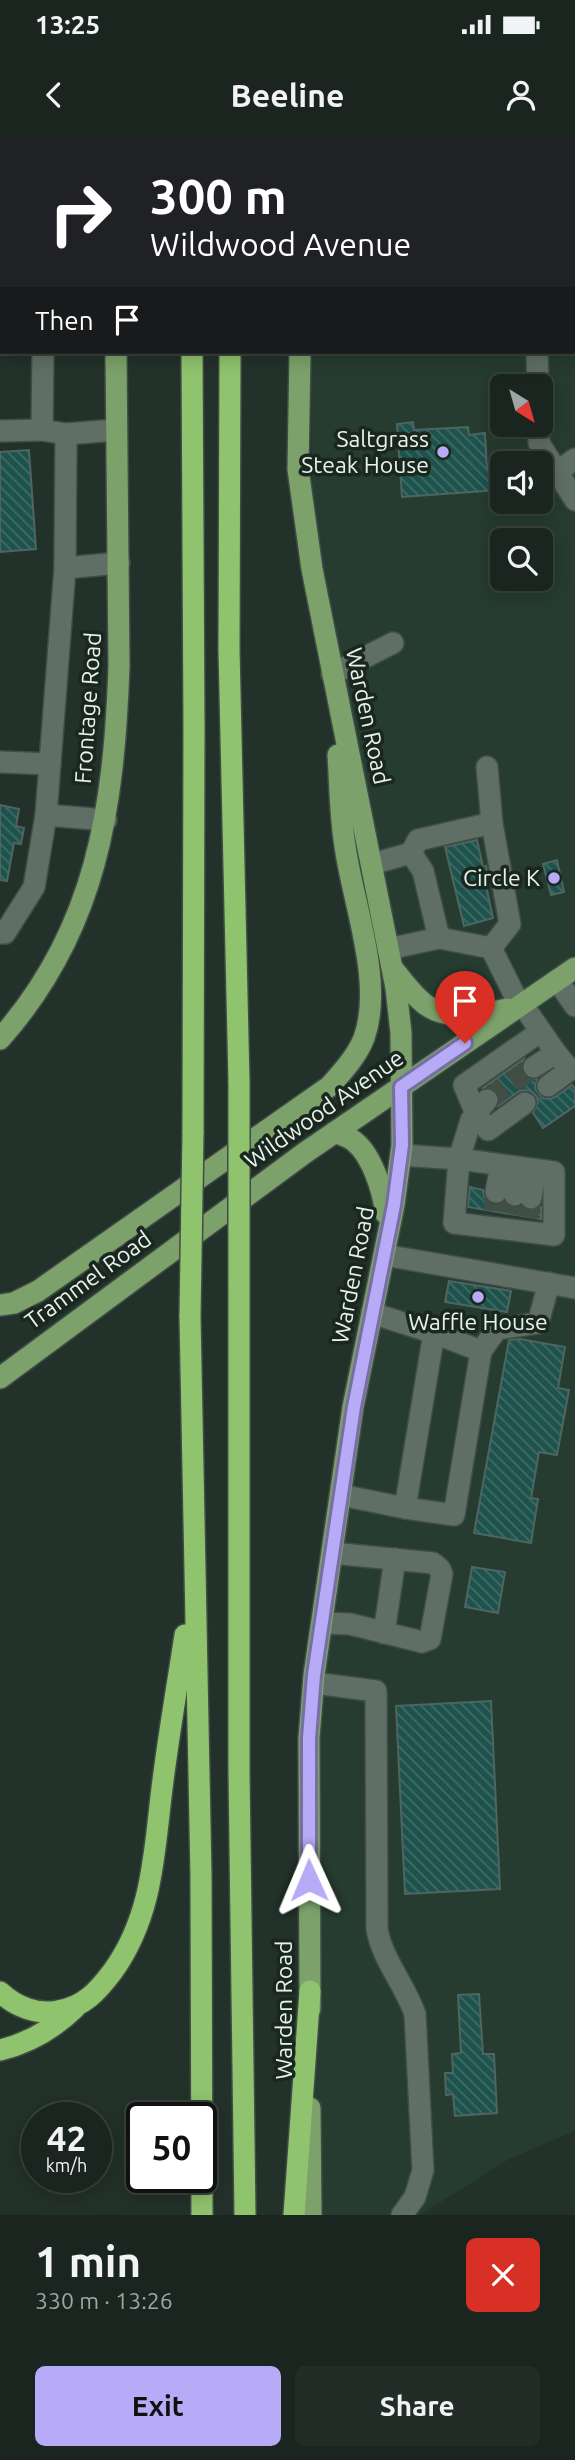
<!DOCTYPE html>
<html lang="en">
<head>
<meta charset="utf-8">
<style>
  :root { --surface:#1a251f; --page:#232d28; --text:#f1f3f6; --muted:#9fa5a4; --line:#38423d; --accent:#b7abf7 }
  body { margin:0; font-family:Ubuntu,sans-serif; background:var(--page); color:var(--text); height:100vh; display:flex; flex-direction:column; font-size:26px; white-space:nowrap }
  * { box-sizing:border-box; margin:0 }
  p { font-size:23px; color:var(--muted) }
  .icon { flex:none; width:38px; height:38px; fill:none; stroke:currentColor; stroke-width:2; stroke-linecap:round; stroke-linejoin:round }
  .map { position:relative; height:2075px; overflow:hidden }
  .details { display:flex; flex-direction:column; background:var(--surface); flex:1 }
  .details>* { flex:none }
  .top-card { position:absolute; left:0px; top:0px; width:576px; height:214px; box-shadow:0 4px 18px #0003,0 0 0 2px var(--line); background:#202124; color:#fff; overflow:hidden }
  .needle { width:46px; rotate:143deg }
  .tools { position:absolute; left:490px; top:234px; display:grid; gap:14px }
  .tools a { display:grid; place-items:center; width:63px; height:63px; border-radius:10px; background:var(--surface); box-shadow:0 4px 18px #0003,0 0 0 2px var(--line); font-size:35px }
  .speed { position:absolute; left:21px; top:1962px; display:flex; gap:14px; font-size:35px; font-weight:700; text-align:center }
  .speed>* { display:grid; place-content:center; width:91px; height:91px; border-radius:50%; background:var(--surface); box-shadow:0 4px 18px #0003,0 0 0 2px var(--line); line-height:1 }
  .speed small { font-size:18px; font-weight:400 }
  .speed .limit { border:4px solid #111; border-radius:10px; background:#fff; color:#111 }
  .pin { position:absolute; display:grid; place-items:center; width:60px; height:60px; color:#fff; margin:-72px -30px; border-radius:50% 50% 50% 0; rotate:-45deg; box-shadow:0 0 7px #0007 }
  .pin .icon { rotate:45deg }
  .me { position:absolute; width:77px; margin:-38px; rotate:359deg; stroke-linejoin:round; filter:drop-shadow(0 0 5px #0008) }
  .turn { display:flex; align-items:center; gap:24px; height:147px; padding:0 35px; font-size:32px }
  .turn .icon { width:91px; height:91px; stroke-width:2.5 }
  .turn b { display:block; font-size:49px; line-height:60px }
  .then { display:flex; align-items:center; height:66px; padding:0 35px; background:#0003; gap:14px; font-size:26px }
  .round { display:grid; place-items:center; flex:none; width:74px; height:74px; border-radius:10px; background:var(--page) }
  .overview { display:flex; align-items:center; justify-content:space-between; height:119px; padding:0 35px }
  h1 { font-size:42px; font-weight:700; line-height:52px }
  .action { display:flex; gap:14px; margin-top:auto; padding:14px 35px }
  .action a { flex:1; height:80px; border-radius:10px; background:var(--accent); color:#111; font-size:28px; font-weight:700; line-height:80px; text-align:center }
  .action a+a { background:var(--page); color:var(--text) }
  .status { display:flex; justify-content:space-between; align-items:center; height:49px; padding:0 35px; background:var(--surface); direction:ltr }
  .status svg { height:19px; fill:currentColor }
  header { display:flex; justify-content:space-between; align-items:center; height:91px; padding:0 35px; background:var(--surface); font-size:32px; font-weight:700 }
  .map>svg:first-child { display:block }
  .built { fill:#263c30; fill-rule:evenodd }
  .building { fill:url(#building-back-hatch); stroke:#506461; stroke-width:2 }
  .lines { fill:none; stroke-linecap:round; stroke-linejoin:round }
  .minor-tunnel { stroke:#404e46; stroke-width:21; stroke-dasharray:21 10; stroke-linecap:butt }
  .minor-casing { stroke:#404d46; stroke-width:24 }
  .major-casing { stroke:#404d46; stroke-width:24 }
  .highway-casing { stroke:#404d46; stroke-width:24 }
  .minor { stroke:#5f6f66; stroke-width:21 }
  .major { stroke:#7ca16a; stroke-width:21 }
  .highway { stroke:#90c36d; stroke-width:21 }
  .highway-bridge-casing { stroke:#404d46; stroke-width:24; stroke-linecap:butt }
  .highway-bridge { stroke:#90c36d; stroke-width:21 }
  .route-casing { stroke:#776fa1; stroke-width:18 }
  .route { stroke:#b7abf7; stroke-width:12 }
  .poi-dot { fill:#b7abf7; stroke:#19271f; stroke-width:2.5 }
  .labels { text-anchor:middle; stroke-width:7; stroke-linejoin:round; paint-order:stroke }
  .poi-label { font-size:23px; fill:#e8f2ec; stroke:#19271f; text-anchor:end }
  .street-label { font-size:23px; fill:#e8f2ec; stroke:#19271f }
</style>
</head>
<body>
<div class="status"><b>13:25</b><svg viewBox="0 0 49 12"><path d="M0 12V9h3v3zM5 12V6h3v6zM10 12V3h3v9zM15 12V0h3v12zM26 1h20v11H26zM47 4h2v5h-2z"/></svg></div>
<header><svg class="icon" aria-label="back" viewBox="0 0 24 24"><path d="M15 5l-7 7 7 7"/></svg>Beeline<svg class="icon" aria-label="person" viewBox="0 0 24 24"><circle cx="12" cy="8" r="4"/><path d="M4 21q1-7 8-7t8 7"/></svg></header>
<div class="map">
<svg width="575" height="2075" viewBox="0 0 575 2075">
  <defs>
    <pattern id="building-back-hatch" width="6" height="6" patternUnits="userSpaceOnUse" patternTransform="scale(1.75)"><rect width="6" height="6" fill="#1e534d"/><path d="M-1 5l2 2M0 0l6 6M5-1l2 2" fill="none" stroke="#3f6c67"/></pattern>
  </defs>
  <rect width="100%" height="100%" fill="#223129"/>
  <!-- built -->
  <path class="built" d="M310,0H575V815L417,935L575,828V1991L509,2019L420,2075H311L308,1662L401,947L312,429L311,212H574V2H310ZM502,247H541V285H502ZM502,324H541V362H502ZM502,401H541V439H502Z"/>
  <!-- building -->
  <g class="building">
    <polygon points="413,282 414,290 468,287 469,295 485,293 487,330 497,329 498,350 402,357 397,284"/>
    <polygon points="29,310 36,409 0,412 0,312"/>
    <polygon points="0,665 19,669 16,686 24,688 21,704 14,703 7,741 0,740"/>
    <polygon points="477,700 483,727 486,726 490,745 486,746 493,778 464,786 445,707"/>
    <polygon points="557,720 564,752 551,755 543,724"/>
    <polygon points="524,919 521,927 523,933 529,939 537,939 535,948 542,958 549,959 555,957 572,945 575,949 575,966 543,988 533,973 538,962 536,956 531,951 524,950 518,952 498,966 499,956 496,950 483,948"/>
    <polygon points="470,1047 483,1050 484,1057 493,1065 504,1062 512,1068 521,1066 529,1071 541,1067 541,1079 468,1067"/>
    <polygon points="449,1141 511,1151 507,1172 445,1162"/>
    <polygon points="520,1199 565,1207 558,1248 569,1250 557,1315 539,1312 531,1358 538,1359 531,1403 474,1393 509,1200"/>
    <polygon points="472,1427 505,1432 498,1473 465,1467"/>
    <polygon points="491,1561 500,1749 405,1754 396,1566"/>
    <polygon points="479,1854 483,1914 494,1914 497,1973 455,1976 453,1954 446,1955 445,1933 453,1933 452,1914 461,1913 458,1855"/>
  </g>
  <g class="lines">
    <!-- minor-tunnel -->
    <g class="minor-tunnel">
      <polyline points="487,960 534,927"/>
      <polyline points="494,1071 496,1052"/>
      <polyline points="511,1074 515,1055"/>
      <polyline points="527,1077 531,1058"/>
    </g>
    <defs>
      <g id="minor">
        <polyline points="300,1 349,0"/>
        <polyline points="574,71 575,71"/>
        <polyline points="0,124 2,124"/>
        <polyline points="43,212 42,290 66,294"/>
        <polyline points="537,212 538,247"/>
        <polyline points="538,285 539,303 575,360"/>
        <polyline points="0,291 42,290"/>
        <polyline points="557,332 575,319"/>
        <polyline points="65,428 66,294 116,290"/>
        <polyline points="332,534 393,503"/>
        <polyline points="0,622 50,624"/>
        <polyline points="487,627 492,683 510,784 491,808 520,866"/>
        <polyline points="106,680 46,675 65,428 119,423"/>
        <polyline points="411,713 418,700 492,683"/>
        <polyline points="372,724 411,713 423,731 439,798"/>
        <polyline points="0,793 5,793 34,747 46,675"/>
        <polyline points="388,809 439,798 491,808"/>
        <polyline points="557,840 575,866"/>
        <polyline points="522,864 556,913 534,927"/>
        <polyline points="548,946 570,930 556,913"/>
        <polyline points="525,963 488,990 476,974 464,945 540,892"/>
        <polyline points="401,1015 459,1019 454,1083 554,1095 554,1032 459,1019 471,980 487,960"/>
        <polyline points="496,1052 501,1025"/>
        <polyline points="515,1055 521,1028"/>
        <polyline points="531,1058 536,1030"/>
        <polyline points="384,1115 575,1148"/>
        <polyline points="481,1211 497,1189 538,1183 549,1143"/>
        <polyline points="341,1355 405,1368 434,1193 372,1173"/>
        <polyline points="405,1368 454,1375 481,1211 434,1193"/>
        <polyline points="322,1483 350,1484 422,1502 430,1499 442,1434 440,1429 433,1423 332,1413"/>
        <polyline points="384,1493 395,1419"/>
        <path d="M314,1543L376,1551L377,1789C382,1819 405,1845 415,1874L423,2030L415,2057L402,2075"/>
      </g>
      <g id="major">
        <polyline points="114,0 114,2"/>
        <polyline points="300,0 300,2"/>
        <polyline points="300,212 298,329 312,429 396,848 401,893 402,1005 394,1065 353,1267 314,1535 309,1598 310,1869"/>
        <path d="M394,830C402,840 410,851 419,859C442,883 479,875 507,869"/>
        <path d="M0,899C97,790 114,667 119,526L116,212"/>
        <path d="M335,992C341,995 350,997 355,1002C373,1017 383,1052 386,1074"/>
        <path d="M0,1165L14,1163L38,1151L330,946C343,931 357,916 364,898C384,842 353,764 345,706C340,676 340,645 338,615"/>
        <polyline points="0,1238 306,1012 575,828"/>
        <polyline points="310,1968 311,2075"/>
      </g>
      <g id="highway">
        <polyline points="191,0 191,2"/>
        <polyline points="230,2 230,0"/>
        <polyline points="192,212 194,586 193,993"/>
        <polyline points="230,212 229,510 239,942"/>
        <polyline points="239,1141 239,1632 245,2075"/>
        <polyline points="190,1176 201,1736 202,2075"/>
        <path d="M0,1852C16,1867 37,1875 58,1871C84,1867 98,1851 113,1831C156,1771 154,1703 164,1633C170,1587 178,1541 185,1495"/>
        <path d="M0,1910C30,1903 53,1889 75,1868"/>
        <polyline points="294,2075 310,1851"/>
      </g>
    </defs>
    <!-- minor casing -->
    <use href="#minor" class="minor-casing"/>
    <!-- major casing -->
    <use href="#major" class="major-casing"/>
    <!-- highway casing -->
    <use href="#highway" class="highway-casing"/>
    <!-- minor -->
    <use href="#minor" class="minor"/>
    <!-- major -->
    <use href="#major" class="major"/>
    <!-- highway -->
    <use href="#highway" class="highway"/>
    <defs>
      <g id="highway-bridge">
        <polyline points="239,942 239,1141"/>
        <polyline points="190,1176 193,993"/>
      </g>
    </defs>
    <!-- highway-bridge casing -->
    <use href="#highway-bridge" class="highway-bridge-casing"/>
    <!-- highway-bridge -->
    <use href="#highway-bridge" class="highway-bridge"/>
  </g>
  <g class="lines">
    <defs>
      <polyline id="route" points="309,1740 309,1598 314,1535 354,1267 394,1065 402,1005 401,947 465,903"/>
    </defs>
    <!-- route casing -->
    <use href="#route" class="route-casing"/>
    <!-- route -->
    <use href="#route" class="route"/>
  </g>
  <!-- markers -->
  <g class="poi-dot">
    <circle cx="443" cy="312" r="7"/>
    <circle cx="554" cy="738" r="7"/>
    <circle cx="478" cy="1157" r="7"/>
  </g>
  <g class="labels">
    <!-- poi labels -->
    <g class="poi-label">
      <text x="429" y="307">Saltgrass<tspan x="429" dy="26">Steak House</tspan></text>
      <text x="540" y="746">Circle K</text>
      <text x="478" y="1190" text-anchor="middle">Waffle House</text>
    </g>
    <!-- street labels -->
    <g class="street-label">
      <text transform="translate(88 568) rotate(-86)" y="8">Frontage Road</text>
      <text transform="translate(368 576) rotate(78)" y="8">Warden Road</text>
      <text transform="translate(324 969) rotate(-35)" y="8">Wildwood Avenue</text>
      <text transform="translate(353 1135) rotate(-79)" y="8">Warden Road</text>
      <text transform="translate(88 1140) rotate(-36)" y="8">Trammel Road</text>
      <text transform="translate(284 1870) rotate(-90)" y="8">Warden Road</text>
    </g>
  </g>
</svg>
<div class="tools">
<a><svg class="needle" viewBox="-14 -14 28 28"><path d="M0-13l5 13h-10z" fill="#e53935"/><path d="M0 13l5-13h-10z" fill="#9fa5a4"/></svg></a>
<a><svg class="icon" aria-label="sound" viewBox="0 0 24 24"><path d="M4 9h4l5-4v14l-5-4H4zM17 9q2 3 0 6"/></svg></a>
<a><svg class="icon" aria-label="search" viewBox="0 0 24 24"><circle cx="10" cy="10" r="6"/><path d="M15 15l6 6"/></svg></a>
</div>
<div class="speed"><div>42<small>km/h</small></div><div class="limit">50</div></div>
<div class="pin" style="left:465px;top:903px;background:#d93025"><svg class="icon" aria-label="arrive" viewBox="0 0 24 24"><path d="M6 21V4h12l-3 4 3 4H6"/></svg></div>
<svg class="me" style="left:309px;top:1740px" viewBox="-20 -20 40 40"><path d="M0-17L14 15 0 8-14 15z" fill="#b7abf7" stroke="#fff" stroke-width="4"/></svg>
<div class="top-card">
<div class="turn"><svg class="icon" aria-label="right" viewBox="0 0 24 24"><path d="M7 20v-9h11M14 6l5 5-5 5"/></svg><div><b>300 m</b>Wildwood Avenue</div></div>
<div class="then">Then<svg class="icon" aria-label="arrive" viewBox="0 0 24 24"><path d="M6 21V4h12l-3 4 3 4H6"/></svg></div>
</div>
</div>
<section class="details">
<div class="overview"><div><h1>1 min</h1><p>330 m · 13:26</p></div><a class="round" style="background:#d93025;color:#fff"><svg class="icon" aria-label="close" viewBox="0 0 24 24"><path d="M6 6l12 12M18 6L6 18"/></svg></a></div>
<div class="action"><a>Exit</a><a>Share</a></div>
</section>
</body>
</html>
